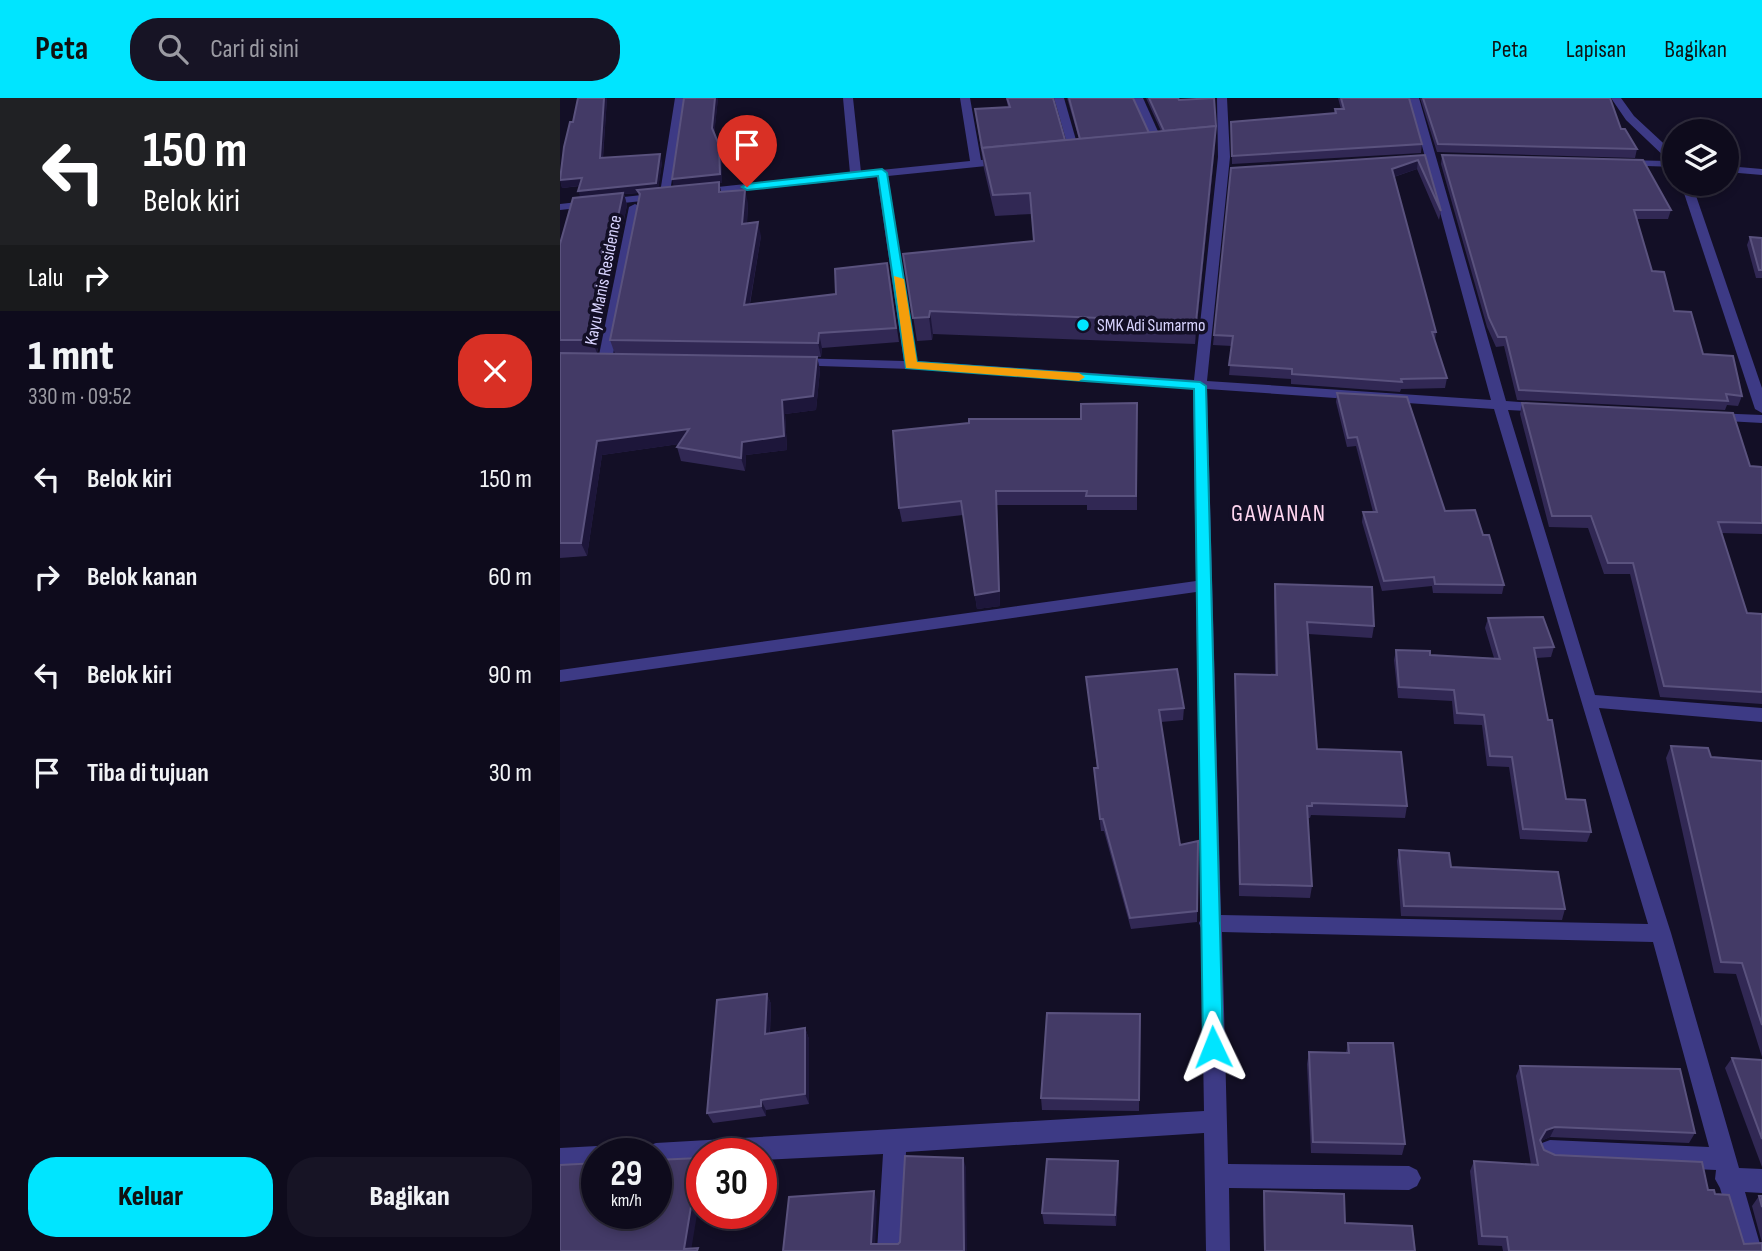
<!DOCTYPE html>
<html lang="id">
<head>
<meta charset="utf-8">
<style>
  :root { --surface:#0e0b1c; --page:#171425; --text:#f1f3f6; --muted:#9b9ba3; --line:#2e2b3b; --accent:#00e5ff }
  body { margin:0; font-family:"Sofia Sans Condensed",sans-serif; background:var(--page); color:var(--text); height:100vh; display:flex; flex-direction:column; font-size:26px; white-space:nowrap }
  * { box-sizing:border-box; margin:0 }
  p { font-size:23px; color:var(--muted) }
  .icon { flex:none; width:38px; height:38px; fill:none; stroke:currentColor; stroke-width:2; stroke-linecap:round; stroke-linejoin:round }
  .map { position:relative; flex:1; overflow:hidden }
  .sheet { display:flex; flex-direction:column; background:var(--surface); width:560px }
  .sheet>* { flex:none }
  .banner { background:#202124; color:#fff; overflow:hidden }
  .tools { position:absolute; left:1102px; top:21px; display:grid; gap:14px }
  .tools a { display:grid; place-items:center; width:77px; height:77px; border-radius:50%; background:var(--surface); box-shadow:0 4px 10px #0003,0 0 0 2px var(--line); font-size:35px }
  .speed { position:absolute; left:21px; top:1040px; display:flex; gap:14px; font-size:35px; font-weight:700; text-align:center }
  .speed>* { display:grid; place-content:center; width:91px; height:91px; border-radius:50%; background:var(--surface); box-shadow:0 4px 10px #0003,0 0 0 2px var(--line); line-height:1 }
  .speed small { font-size:18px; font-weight:400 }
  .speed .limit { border:10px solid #d22; background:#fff; color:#111 }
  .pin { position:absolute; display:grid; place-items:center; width:60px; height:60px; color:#fff; margin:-72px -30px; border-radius:50% 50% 50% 0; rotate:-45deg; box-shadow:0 0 7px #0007 }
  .pin .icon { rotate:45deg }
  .me { position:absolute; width:77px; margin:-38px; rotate:358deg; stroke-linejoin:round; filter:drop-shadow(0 0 5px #0008) }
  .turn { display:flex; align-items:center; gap:24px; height:147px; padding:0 28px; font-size:32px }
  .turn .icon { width:91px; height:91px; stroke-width:2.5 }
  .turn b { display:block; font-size:49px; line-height:60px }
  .then { display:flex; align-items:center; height:66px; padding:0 28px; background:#0003; gap:14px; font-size:26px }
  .round { display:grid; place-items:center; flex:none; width:74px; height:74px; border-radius:28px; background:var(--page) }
  .overview { display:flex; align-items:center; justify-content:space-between; height:119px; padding:0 28px }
  h1 { font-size:42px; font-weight:800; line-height:52px }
  .cta { display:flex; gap:14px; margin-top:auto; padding:14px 28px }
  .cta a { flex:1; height:80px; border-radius:28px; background:var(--accent); color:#111; font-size:28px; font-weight:800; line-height:80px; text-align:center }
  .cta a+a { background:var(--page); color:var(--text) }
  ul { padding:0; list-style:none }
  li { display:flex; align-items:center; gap:21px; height:98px; padding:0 28px }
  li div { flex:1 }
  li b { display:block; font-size:26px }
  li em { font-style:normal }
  header { display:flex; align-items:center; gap:42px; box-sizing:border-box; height:98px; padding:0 35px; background:var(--accent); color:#111 }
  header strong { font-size:33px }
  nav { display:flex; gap:38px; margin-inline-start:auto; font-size:24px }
  .search { width:490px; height:63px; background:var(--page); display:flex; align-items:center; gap:18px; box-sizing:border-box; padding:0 24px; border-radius:28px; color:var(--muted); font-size:26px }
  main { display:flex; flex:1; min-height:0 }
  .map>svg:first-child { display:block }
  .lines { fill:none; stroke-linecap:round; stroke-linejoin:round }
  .minor { fill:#3d3a85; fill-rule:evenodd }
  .wall { fill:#312854; fill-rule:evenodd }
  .shaded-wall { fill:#1d163a }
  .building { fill:#433a66; stroke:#5a527e; stroke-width:2 }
  .route { fill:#00e5ff; stroke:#0095a6; stroke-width:2 }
  .slow { fill:#f59e0b }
  .poi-dot { fill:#00e5ff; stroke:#130f26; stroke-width:2.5 }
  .labels { text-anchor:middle; stroke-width:7; stroke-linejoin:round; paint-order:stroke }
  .far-street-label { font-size:18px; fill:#d9d4ff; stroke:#130f26 }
  .far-poi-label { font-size:18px; fill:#d9d4ff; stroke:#130f26; text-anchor:start }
  .quarter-label { font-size:24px; letter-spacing:2px; fill:#ffd6f0; stroke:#130f26 }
</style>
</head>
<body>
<header>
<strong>Peta</strong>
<div class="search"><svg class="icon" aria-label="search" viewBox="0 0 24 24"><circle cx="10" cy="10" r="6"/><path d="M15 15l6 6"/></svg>Cari di sini</div>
<nav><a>Peta</a><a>Lapisan</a><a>Bagikan</a></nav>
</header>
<main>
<section class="sheet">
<div class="banner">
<div class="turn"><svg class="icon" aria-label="left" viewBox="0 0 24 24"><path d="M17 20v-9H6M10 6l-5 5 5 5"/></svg><div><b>150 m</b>Belok kiri</div></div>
<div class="then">Lalu<svg class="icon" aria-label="right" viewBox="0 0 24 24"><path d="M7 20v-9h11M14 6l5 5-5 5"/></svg></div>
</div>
<div class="overview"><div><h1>1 mnt</h1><p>330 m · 09:52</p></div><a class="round" style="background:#d93025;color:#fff"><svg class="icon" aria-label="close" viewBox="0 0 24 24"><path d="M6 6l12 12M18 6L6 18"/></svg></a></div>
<ul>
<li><svg class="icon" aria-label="left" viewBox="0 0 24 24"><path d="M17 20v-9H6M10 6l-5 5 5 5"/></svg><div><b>Belok kiri</b></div><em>150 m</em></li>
<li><svg class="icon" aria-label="right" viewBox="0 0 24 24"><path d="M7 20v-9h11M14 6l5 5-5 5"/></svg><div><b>Belok kanan</b></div><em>60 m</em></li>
<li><svg class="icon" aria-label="left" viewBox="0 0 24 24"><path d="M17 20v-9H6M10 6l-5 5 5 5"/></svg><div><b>Belok kiri</b></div><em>90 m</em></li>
<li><svg class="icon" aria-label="arrive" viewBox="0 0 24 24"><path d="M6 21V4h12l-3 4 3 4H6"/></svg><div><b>Tiba di tujuan</b></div><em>30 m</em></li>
</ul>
<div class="cta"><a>Keluar</a><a>Bagikan</a></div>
</section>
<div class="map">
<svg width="1202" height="1153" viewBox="0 0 1202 1153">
  <rect width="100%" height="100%" fill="#130f26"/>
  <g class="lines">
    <!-- minor -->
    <g class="minor">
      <polygon points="115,0 125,0 109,100 0,112 0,106 100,95"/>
      <path d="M283,0H293L301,74L410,63L400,0H410L421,62L446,60L452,63L446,66L328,78L357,263L634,282L658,59L657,0H667L670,59L647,283L931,302L849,0H859L946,303L985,306L992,310L985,314L948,312L1035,597L1202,610V624L1039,610L1111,835L1179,1070L1202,1071V1095L1185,1094L1202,1153H1178L1160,1090L1155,1081L1156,1072L990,1064L982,1061L978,1053L982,1045L990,1042L1149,1049L1093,844L662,834L668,1066L849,1068L857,1072L861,1080L857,1088L849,1092L669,1090L670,1153H646L644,1035L346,1054L341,1153H317L323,1056L201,1062V1055H142V1065L96,1067V1055H85L88,1048L96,1045L644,1013L641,830L639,825L641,821L636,494L0,584V572L636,483L633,290L351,271L229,267V261L234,260L344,263L317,79L139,97L133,94L139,91L290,75ZM647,291L934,311L1088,826L661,817Z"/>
      <polygon points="494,0 504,0 520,56 519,58 510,56"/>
      <polygon points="573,0 583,0 605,49 604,51 595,49"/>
      <polygon points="1051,0 1061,0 1074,18 1115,56 1115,69 1058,67 1056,65 1062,62 1109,63 1066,22"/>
      <polygon points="1167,68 1202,71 1202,77 1167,74"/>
      <polygon points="1121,86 1132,86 1202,290 1202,315 1195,311"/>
      <polygon points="75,106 81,109 52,262 45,266 38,262 69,109"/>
      <polygon points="1153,315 1202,317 1202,325 1148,322 1148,316"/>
      <polygon points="37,1048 45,1051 47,1055 37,1055 37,1070 0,1072 0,1050"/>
    </g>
  </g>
  <!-- wall -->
  <g class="wall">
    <path d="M18,0H47L43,60L102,64L98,90L114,88L158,0L154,36L162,57V85H159L161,94L188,105L187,125L201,138L190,206L276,196L327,165L339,244L262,250L261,259H257L260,272L256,312L225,316L227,352L186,357L185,373L121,363L117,349L119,346L42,357L27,458L0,460V146L20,100V88L2,90L0,80ZM78,95L79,99L50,242L55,256L37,255L67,107L64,96Z"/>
    <polygon points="446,0 493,0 505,42 519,41 507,0 573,0 589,35 601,33 586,0 618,0 656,28 655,49 635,246 373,236 372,242 357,243 343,156 474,143 472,116 435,118 424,71 415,11 448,9"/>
    <polygon points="778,0 849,0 862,46 861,55 672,66 671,24 774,15 775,11 781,11"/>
    <polygon points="860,0 1050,0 1061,31 1077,51 1075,60 877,54"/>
    <polygon points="865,57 881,113 879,122 857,71 834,79 876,234 875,243 887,280 885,290 841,291 840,294 731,286 731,281 669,277 672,248 653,247 671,70"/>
    <polygon points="882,57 1111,112 1108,121 1077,121 1092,173 1114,213 1143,256 1182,298 1178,308 1167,307 1165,312 957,302 944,248 936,249 927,229 881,66"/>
    <polygon points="1190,139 1202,140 1202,180 1196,180 1187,147"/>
    <polygon points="777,295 885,413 923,437 944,487 942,496 873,495 872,488 822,493 802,424 803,414 813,414 796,348 787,349 776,304"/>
    <polygon points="577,305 577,412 527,412 527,407 437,407 440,508 417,511 403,417 342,424 339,410 521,321"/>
    <polygon points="962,305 1190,368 1202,369 1202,436 1161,435 1187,515 1202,516 1202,606 1100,599 1070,476 1044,476 1028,430 989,429 960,316"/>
    <polygon points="715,486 814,528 812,540 748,536 757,651 847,708 845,720 751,717 750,720 748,720 752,788 750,800 679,798 675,588 675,576 715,577 714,499"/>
    <polygon points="928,520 994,549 991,559 976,560 988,622 1006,701 1031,734 1027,744 960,741 949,669 927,668 922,627 894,626 892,603 838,600 834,562 836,552 870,557 934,560 925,530"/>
    <polygon points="526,579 624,610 623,622 601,624 620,747 638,743 637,824 571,831 544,733 541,733 534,670 537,670"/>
    <polygon points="1111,648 1151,659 1202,663 1202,959 1176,876 1154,875 1106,660"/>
    <polygon points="839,752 891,769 1005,811 1002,822 841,818 837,763"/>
    <polygon points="207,896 211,906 210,935 245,930 249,941 249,1006 206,1012 206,1018 153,1025 147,1015"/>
    <polygon points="580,928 579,1013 482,1012 481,1000"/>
    <polygon points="788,945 845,1046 842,1057 751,1055 747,966 749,954 786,955"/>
    <polygon points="1172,960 1202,962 1202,1069 1165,970"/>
    <polygon points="960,968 1135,1035 1129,1045 990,1039 981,1043 984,1052 995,1057 1148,1092 1155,1096 1184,1146 1202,1145 1192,1108 1199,1098 1202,1098 1202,1153 943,1153 942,1148 918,1147 910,1073 914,1063 971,1067 956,978"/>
    <polygon points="559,1075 556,1128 484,1126 482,1115"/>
    <polygon points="704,1093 855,1153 704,1153 703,1103"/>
  </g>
  <!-- shaded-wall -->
  <g class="shaded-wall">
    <polygon points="44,0 47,0 42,68 40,60"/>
    <polygon points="155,0 158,0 154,39 152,30"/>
    <polygon points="656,28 655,49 635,246 636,224"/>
    <polygon points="159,47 162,57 162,85 159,85 162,97 114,90 112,81"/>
    <polygon points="100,56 102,64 98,93 77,92 78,95 64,96 67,107 37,255 32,242 21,101 18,93"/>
    <polygon points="858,62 857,71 830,80 832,71"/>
    <polygon points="22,80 25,87 2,90 0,82"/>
    <polygon points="185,92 188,105 186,140 182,126"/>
    <polygon points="198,124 201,138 187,221 184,207"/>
    <polygon points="370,213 373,236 372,242 369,219"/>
    <polygon points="259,235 262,250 261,259 258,245"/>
    <polygon points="257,259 260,272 256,312 225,316 227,352 186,357 185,373 181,360 182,344 222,302"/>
    <polygon points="129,331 133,344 42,357 27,458 21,445 37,343"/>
    <polygon points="436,393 437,407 440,508 417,511 415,497"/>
    <polygon points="207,896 211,906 209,947 205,936"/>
    <polygon points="245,930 249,941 249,1006 245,996"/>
    <polygon points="201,1002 206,1012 206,1018 201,1008"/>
    <polygon points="995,1029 990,1039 981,1043 976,1052 986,1032"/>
    <polygon points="139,1060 142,1065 142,1086 131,1153 124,1151"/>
    <polygon points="403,1060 406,1069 407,1153 404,1153"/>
    <polygon points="558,1063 559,1075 556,1128 555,1117"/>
    <polygon points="314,1093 317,1103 315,1153 311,1146"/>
  </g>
  <!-- building -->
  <g class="building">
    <polygon points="18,0 44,0 40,60 100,56 96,85 18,93 22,80 0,82 4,49 10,24 13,24"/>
    <polygon points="124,0 155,0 152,30 159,47 160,76 112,81"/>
    <polygon points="447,0 493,0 505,42 422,50 415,11 450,9"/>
    <polygon points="509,0 573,0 589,35 520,41"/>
    <polygon points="589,0 618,0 619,2 654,0 656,28 604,33"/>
    <polygon points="781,0 849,0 862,46 672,58 671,24 776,15 775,11 784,11"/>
    <polygon points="863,0 1050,0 1061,31 1065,31 1077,51 878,46"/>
    <polygon points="656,28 636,224 370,213 369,219 353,220 343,156 474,143 470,95 433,97 422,50"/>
    <polygon points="865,57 881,113 858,62 832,71 876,234 872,234 887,280 841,281 842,284 732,276 732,271 669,267 673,238 654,237 671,70"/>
    <polygon points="882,57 1083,62 1111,112 1074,112 1092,173 1104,174 1114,213 1131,214 1143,256 1173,258 1182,298 1166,296 1168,303 959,292 946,239 938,239 929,220"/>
    <polygon points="159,84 159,94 185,92 182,126 198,124 184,207 276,196 275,171 327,165 336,230 259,235 258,245 50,242 80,96 77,92"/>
    <polygon points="63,95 32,242 0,242 0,146 13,100"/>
    <polygon points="1190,139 1202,140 1202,172 1199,172"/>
    <polygon points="0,255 257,259 253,298 222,302 224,338 182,344 181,360 117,349 129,331 37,343 21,445 0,445"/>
    <polygon points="777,295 847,299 885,413 915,412 923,437 929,437 944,487 875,486 874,479 824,483 803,414 817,414 797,339 788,340"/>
    <polygon points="577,305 576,398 526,398 527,393 436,393 439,493 415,497 401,403 339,410 333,333 409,325 409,321 521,321 521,306"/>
    <polygon points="962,305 1173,315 1190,368 1202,369 1202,425 1158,424 1187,515 1202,516 1202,594 1104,588 1073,465 1048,465 1031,418 992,418"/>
    <polygon points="715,486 812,489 814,528 747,524 757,651 841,654 847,708 752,705 752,708 747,708 752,788 680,786 675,576 717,577"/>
    <polygon points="983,519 994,549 974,550 988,622 992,622 1006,701 1025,702 1031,734 963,731 952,659 930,658 924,617 897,615 894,592 839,589 836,552 870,553 870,557 940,561 928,520"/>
    <polygon points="617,571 624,610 599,612 620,747 638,743 637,813 570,820 543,721 540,721 534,670 538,670 526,579"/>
    <polygon points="1111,648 1148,650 1151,659 1202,663 1202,927 1182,865 1161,864"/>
    <polygon points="839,752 889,755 891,769 998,774 1005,811 844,808"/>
    <polygon points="207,896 205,936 245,930 245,996 201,1002 201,1008 147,1015 157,902"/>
    <polygon points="487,915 580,916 579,1002 481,1000"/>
    <polygon points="788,945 833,945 845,1046 753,1044 749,954 789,955"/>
    <polygon points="1172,960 1202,962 1202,1041"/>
    <polygon points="960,968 1120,971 1135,1035 995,1029 986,1032 980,1042 984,1052 995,1057 1142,1064 1148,1092 1154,1092 1155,1096 1169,1097 1184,1146 1202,1145 1202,1153 949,1153 947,1139 922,1138 914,1063 978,1067"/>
    <polygon points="345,1058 403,1060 404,1153 223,1153 229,1099 314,1093 311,1146 338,1146 340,1144"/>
    <polygon points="139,1060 124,1151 138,1150 137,1153 0,1153 0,1067 37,1065 37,1115 96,1115 96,1062"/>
    <polygon points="487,1061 558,1063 555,1117 482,1115"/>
    <polygon points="704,1093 784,1096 785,1125 852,1128 855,1153 705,1153"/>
    <polygon points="1199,1098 1202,1098 1202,1109"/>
  </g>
  <!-- route -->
  <polygon class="route" points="322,71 327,75 357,264 640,284 646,288 663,949 660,955 653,958 646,955 643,949 634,291 346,270 318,78 187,92 182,89 187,86"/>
  <!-- slow -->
  <polygon class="slow" points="334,178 344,181 357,264 519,275 525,279 519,283 346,270"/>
  <!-- markers -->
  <circle class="poi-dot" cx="523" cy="227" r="7"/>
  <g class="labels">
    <!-- far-street labels -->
    <g class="far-street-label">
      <text transform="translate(43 182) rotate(-79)" y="6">Kayu Manis Residence</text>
    </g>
    <!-- far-poi labels -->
    <g class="far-poi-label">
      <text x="537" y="233">SMK Adi Sumarmo</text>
    </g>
    <!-- quarter labels -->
    <g class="quarter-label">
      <text x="719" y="423">GAWANAN</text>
    </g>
  </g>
</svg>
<div class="tools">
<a><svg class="icon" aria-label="layers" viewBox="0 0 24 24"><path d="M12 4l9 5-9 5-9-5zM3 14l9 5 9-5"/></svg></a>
</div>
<div class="speed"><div>29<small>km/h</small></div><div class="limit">30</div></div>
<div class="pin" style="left:187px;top:89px;background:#d93025"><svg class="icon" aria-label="arrive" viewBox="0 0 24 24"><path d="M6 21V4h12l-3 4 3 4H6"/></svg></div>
<svg class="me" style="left:653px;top:949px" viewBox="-20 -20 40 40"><path d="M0-17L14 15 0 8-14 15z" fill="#00e5ff" stroke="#fff" stroke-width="4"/></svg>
</div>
</main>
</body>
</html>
